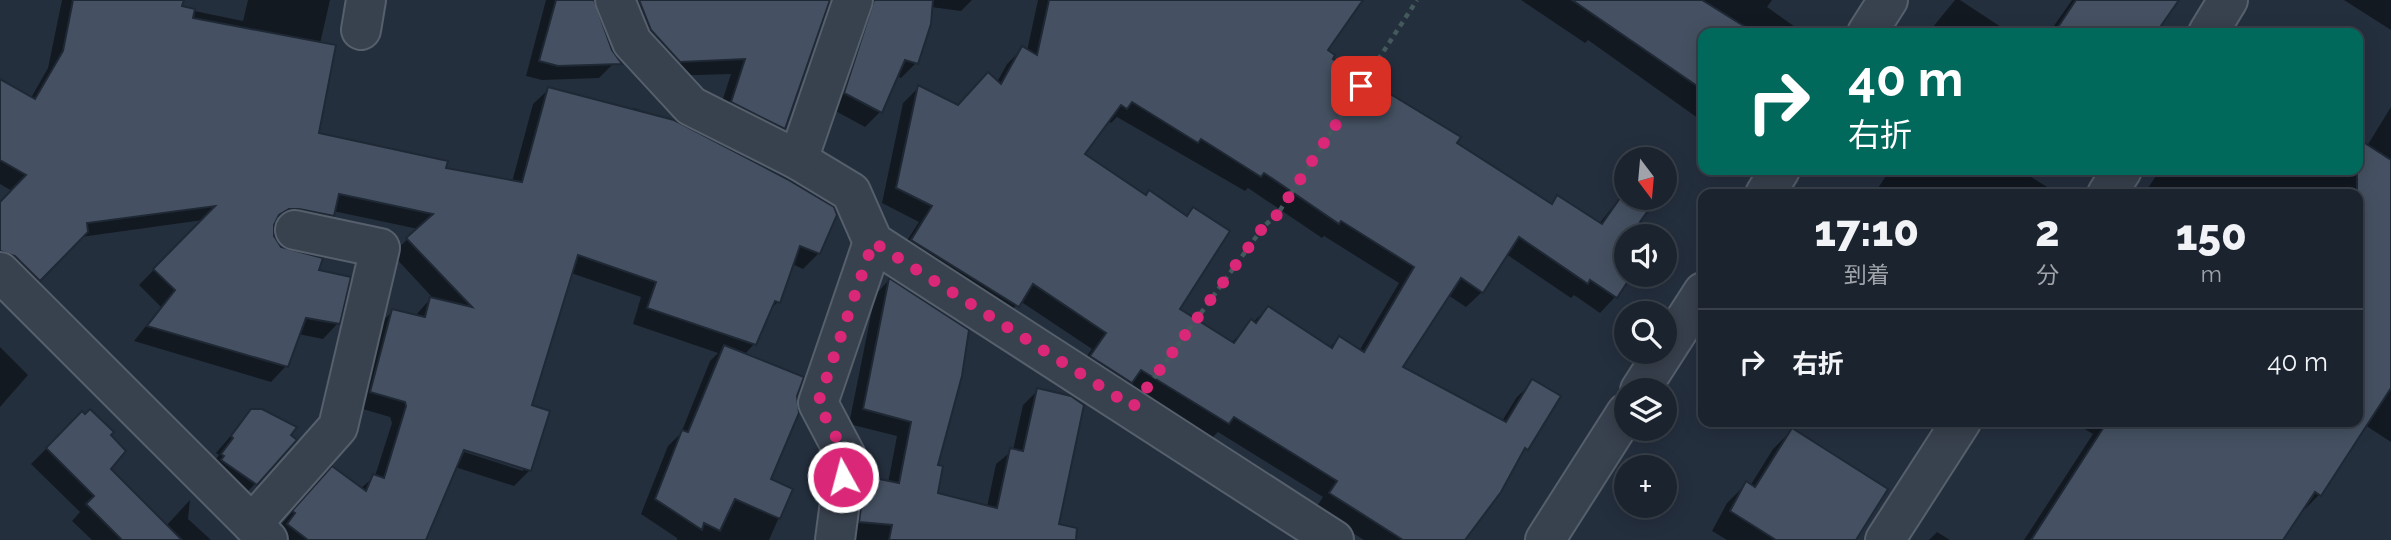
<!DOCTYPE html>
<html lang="ja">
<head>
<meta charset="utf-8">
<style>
  :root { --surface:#1b232e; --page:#282f3a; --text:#f1f3f6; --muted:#a0a4aa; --line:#39404a }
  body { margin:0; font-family:Raleway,"Noto Sans JP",sans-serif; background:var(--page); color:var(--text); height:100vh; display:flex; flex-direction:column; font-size:26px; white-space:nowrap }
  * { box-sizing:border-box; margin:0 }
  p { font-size:23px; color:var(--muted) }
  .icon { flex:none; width:38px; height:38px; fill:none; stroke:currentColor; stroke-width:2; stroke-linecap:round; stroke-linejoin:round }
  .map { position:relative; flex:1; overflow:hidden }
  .drawer { position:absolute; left:1698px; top:189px; width:665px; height:238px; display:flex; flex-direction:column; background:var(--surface); border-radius:14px; box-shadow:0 4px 18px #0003,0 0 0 2px var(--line) }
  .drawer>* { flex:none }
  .guide { position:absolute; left:1698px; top:28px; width:665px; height:147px; border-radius:14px; box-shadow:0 4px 18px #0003,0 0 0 2px var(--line); background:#00695c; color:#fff; overflow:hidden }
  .needle { width:46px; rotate:164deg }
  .tools { position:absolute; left:1614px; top:147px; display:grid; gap:14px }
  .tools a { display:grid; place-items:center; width:63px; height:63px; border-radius:50%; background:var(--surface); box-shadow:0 4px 18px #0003,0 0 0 2px var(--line); font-size:35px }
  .pin { position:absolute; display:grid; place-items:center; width:60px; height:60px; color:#fff; margin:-30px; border-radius:14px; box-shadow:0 4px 10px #0006 }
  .me { position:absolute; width:77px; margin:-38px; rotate:353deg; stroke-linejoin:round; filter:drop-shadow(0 0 5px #0008) }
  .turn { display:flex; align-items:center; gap:24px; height:147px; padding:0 35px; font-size:32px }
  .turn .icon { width:91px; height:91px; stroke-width:2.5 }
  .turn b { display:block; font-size:49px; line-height:60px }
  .eta { display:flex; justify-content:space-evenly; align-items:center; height:119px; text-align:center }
  .eta b { font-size:42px; font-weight:800; line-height:49px }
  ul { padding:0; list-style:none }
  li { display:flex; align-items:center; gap:21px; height:105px; padding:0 35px; border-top:2px solid var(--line) }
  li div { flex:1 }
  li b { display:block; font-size:26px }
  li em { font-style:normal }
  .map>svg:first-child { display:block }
  .shadow { fill:#0007; fill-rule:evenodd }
  .building { fill:#455162; stroke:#1f2835; stroke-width:2; fill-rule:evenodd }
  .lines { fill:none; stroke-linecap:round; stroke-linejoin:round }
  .minor-casing { stroke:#565f6c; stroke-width:42 }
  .path { stroke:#44595c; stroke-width:4.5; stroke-dasharray:5 5; stroke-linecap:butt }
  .minor { stroke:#38414e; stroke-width:38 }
  .route { stroke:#db2777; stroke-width:12; stroke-dasharray:0 21.6 }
</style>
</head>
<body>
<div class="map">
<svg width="2391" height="540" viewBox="0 0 2391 540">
  <rect width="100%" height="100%" fill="#242f3e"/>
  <!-- shadow -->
  <g class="shadow">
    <path d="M62,0H182L180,8L243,21L248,0H330L320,44L317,135L444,169L512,182L533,104L549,89L630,111L634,108L673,121L819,253L803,269L792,264L778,302L768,311L754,344L744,355L769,480L791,490L769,540H677V538L641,514L668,446L681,433L710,361L718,353L633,324L641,297L571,273L529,406L530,470L514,486L455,467L424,540H273L278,528L317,484L360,489L375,476L392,423L390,417L356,407L377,326L393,311L415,316L432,297L392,254L418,229L333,211L317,231L272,224V237L280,248L317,271L338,323L323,339L298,334L286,366L271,382L134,341L161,307L139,285L203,220L81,237L23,295L0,274V203L12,191L0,184V79L31,98L48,68ZM456,446L523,467V471L455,449Z"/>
    <polygon points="546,0 591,0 614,63 599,78 542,80 526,76"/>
    <polygon points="619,0 828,0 784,128 769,143 717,117 731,74 665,76"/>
    <polygon points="854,0 972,0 961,11 908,4 916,63 901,78 896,76 880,112 865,127 830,108"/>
    <path d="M1038,0H1360L1326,51L1330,59L1550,205L1558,197L1599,224L1626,190V198H1647L1652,202L1638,223L1656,234L1626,236V275H1630L1615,297L1600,313L1574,295L1571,298L1506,254L1482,292L1466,307L1448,295L1401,368L1502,421L1517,397L1533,382L1526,448L1464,540H1364L1315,509L1323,497L1218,432L1212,438L1127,386L1076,372L1092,349L1020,301L1002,321L897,256L919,222L882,203L903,103L918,88L953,161L1007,64L1022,49L1027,51ZM1117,117L1245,191L1248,188L1322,238L1324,236L1399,283L1359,351L1339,338L1329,348L1268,308L1231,343L1178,310L1193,209L1185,217L1145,196L1083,155L1107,121L1111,123Z"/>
    <polygon points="1521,0 1772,0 1767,7 1795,27 1790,33 1703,33 1702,121 1588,40 1585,43"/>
    <polygon points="1955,0 1960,0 2010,33 1928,33"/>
    <polygon points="2072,0 2176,0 2154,33 2049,33"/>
    <polygon points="2344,0 2391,0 2391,30"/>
    <polygon points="2391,107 2391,442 2365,425 2319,495 2297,517 2281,540 2024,540 2093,434 2073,422 2357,422 2357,194 2144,194 2160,170 2357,170 2367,146"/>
    <polygon points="1890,170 2027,170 2025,173 2047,187 2041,194 1874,194"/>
    <polygon points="889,280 936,466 936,495 987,507 996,464 1013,450 1023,405 1038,390 1050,540 845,540 851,493 866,478 888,483 897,436 849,424 875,295"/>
    <polygon points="0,347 28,375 0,407"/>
    <polygon points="252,411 295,440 240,500 207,471 219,455 216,453"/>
    <polygon points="77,418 108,469 166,526 190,500 188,519 211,540 92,540 72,521 80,512 31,464"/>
    <polygon points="1792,430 1853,540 1727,540 1712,531 1727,503 1746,484 1750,486 1773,449"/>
    <polygon points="1937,532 1950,540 1929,540"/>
  </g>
  <!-- building -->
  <g class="building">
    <polygon points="73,0 184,0 182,6 195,9 193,18 336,45 319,133 448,161 446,168 522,182 548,87 674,120 787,179 834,207 837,215 820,254 800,246 780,303 775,301 756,345 647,308 656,282 578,255 532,405 550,411 531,471 464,450 426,540 308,540 287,524 295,513 292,511 332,466 366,491 373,474 384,478 406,406 405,402 370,392 392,309 425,317 430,297 472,307 406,238 433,214 339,194 334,216 299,209 289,209 279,215 274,225 274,236 281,247 323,258 319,270 351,277 340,324 306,318 288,367 147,326 175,290 153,269 215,206 87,223 88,232 40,281 15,256 0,251 0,202 26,175 0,160 0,79 35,99 63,51"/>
    <polygon points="556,0 594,0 612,50 622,64 558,66 539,61"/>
    <polygon points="639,0 830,0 785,129 731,102 745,59 680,62 651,30"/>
    <polygon points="874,0 933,0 931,24 918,64 905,60 882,113 844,93"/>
    <path d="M1049,0H1363L1328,50L1335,55L1333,59L1461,137L1457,143L1552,204L1557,195L1602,224L1620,198H1657L1640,222L1658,234L1657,236H1626V275H1632L1617,298L1590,280L1588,284L1519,237L1483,293L1461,278L1403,367L1506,422L1532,379L1561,396L1528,450L1525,448L1501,492L1465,540H1403L1329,493L1337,481L1234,417L1229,424L1141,370L1132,383L1090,356L1106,333L1033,284L1019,307L911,240L932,206L896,188L918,85L958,105L988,72L1001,84L1022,46L1037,55ZM1132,102L1198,143L1201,139L1261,177L1264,173L1339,224L1341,221L1414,267L1364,352L1339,336L1332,348L1268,306L1256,323L1251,319L1234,343L1180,309L1230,231L1193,207L1187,216L1149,190L1146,195L1085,154L1121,105L1127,109Z"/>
    <polygon points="1572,0 1702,0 1755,33 1703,33 1703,90"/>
    <polygon points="2076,0 2179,0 2156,33 2054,33"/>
    <polygon points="2357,138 2391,160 2391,388 2321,496 2315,492 2283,540 2031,540 2107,422 2357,422"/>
    <polygon points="889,278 969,330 962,376 938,465 943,466 938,493 997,508 1010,448 1023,451 1037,388 1071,396 1084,405 1059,524 1077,528 1076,540 889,540 892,525 859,522 865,476 899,483 911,422 863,409"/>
    <polygon points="724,345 804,377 797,396 799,413 771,479 793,489 780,519 735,499 720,531 704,523 702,530 655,499 682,430 688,432"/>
    <polygon points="90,409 114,432 111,435 126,451 111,469 182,540 122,540 86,504 94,496 46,448 82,411 85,414"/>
    <polygon points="251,409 262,409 297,427 291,435 297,440 257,485 221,460 224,456 221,454 233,438 231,436"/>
    <polygon points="1792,428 1888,489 1856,540 1776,540 1730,511 1746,481 1755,487"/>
  </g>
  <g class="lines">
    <defs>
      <g id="minor">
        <polyline points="615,0 632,42 691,106 798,160 851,192 873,242 1334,540"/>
        <polyline points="361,30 366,0"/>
        <polyline points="1867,33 1888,0"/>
        <polyline points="2208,33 2228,0"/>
        <polyline points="798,160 853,0"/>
        <polyline points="1765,194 1780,170"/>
        <polyline points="2107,194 2122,170"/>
        <polyline points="0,272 268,540"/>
        <polyline points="1640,390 1703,292"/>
        <polyline points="252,524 338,427 380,248 295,230"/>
        <polyline points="835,540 846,456 818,403 873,242"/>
        <polyline points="1545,540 1626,413"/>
        <polyline points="1885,540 1961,422"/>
      </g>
    </defs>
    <!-- minor casing -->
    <use href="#minor" class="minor-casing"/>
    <!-- path -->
    <polyline class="path" points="1154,378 1264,226 1277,215 1417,0"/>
    <!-- minor -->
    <use href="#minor" class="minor"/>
  </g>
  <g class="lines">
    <!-- route -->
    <polyline class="route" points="843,477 846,456 818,403 873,242 1133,407 1264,226 1277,215 1361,86"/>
  </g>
</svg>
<div class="tools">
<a><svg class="needle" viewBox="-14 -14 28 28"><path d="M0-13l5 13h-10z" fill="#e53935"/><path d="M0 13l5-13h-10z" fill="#a0a4aa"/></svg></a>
<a><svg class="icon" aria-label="sound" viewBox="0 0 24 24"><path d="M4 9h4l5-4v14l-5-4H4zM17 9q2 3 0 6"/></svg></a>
<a><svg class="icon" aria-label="search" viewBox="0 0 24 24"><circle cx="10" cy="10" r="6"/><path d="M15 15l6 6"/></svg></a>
<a><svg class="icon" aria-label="layers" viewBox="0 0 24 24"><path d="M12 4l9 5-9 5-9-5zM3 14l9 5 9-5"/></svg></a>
<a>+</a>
</div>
<div class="pin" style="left:1361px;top:86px;background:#d93025"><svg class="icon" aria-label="arrive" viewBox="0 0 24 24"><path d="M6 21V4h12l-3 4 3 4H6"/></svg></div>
<svg class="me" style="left:843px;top:477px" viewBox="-20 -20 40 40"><circle r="17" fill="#db2777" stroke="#fff" stroke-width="3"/><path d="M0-11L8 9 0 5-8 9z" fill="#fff"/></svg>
<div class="guide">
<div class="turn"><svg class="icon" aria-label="right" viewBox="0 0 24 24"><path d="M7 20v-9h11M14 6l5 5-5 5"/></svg><div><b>40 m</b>右折</div></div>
</div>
<section class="drawer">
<div class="eta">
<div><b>17:10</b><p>到着</p></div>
<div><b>2</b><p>分</p></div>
<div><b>150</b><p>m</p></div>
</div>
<ul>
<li><svg class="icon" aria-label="right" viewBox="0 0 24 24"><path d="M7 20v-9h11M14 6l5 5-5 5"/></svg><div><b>右折</b></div><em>40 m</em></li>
</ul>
</section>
</div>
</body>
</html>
